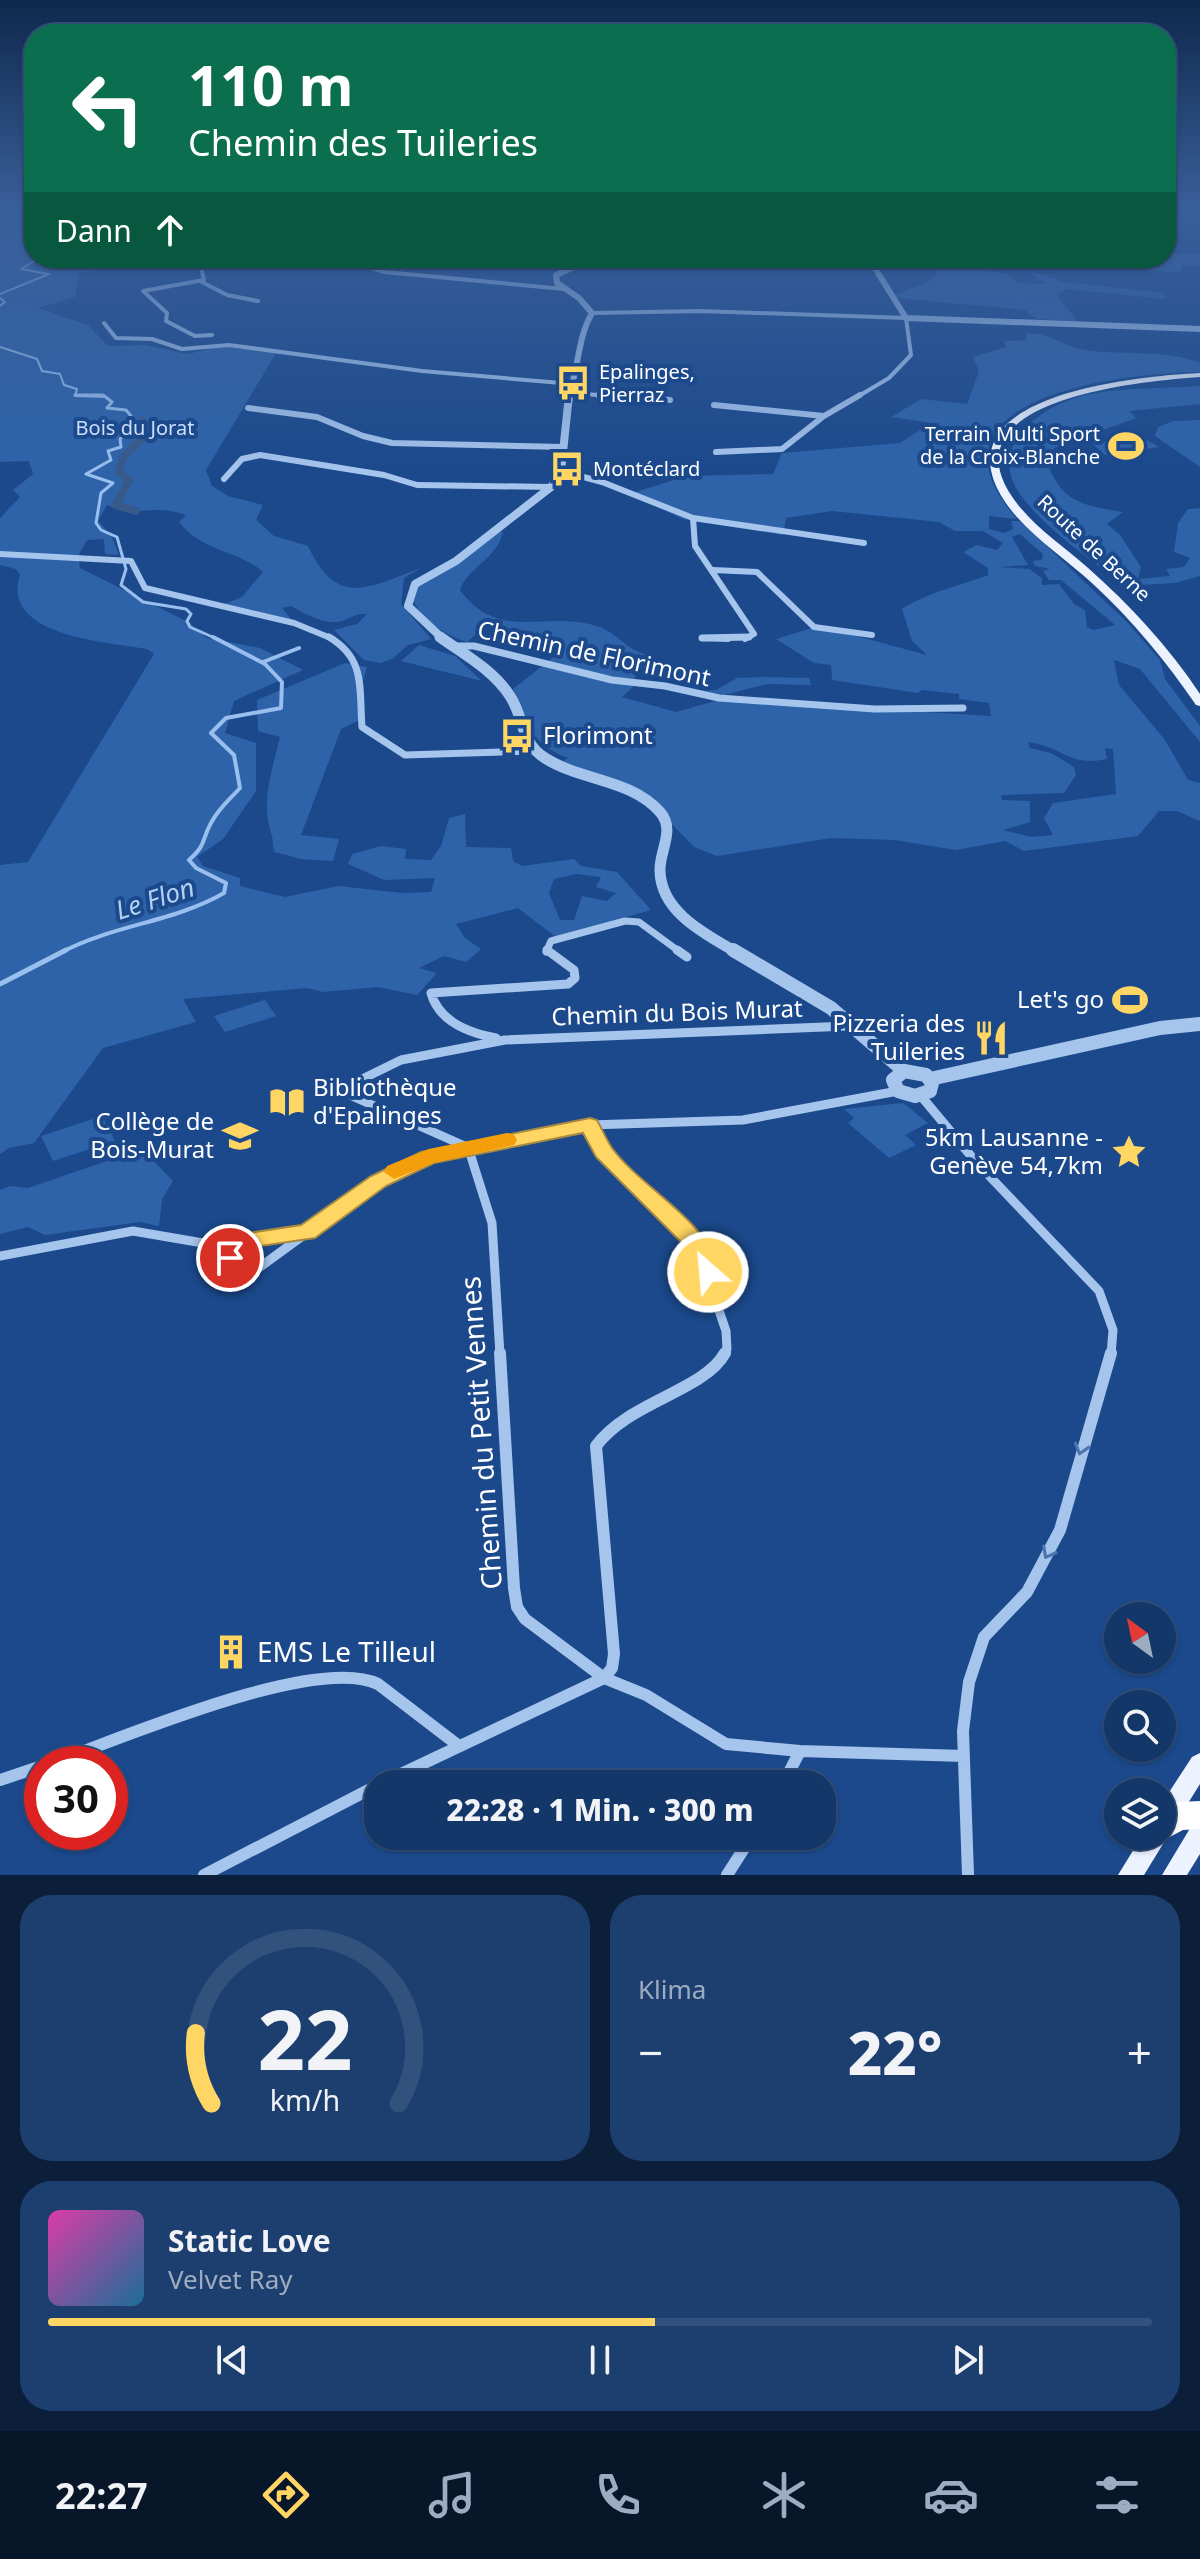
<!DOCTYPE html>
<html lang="de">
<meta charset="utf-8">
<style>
:root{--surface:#143769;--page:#1d3f6f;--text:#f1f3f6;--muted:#9dacc0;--line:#33517d;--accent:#ffd563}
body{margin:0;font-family:"Noto Sans",sans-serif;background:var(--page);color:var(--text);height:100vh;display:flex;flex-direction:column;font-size:30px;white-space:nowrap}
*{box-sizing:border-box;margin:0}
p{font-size:26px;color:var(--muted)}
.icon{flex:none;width:44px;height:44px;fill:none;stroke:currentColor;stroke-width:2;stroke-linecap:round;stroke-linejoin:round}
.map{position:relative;height:1875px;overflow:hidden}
.drawer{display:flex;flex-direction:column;gap:20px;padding:20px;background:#0b1e3a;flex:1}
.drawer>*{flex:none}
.hud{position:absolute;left:24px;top:24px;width:1152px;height:244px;border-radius:32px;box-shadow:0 2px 6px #0004,0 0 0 2px var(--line);background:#0b6e4f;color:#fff;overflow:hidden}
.needle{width:52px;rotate:327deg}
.fabs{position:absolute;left:1104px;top:1602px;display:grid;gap:16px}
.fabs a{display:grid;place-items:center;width:72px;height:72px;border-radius:50%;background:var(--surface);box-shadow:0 2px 6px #0004,0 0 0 2px var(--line);font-size:40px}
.speed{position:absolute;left:24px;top:1746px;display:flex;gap:16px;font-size:40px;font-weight:700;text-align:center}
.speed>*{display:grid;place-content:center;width:104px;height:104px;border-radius:50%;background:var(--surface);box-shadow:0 2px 6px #0004,0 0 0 2px var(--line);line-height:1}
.speed .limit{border:12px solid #d22;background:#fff;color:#111}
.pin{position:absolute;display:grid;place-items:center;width:68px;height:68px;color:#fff;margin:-34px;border:4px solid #fff;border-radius:50%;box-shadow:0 2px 8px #0007}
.me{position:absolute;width:88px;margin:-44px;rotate:333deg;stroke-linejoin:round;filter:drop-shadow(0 0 6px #0008)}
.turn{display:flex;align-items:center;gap:28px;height:168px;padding:0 32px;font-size:36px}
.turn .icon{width:104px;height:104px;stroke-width:2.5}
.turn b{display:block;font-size:56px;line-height:68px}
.then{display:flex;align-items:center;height:76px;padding:0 32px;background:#0003;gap:16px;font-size:30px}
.big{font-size:60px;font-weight:800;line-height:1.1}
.drawer .card{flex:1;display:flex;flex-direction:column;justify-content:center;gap:12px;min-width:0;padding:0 28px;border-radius:32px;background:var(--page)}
.drawer .dial{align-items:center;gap:0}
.dial svg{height:208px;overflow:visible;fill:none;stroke:var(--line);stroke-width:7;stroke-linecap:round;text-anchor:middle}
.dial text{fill:var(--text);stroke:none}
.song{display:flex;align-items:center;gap:24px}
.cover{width:96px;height:96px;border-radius:12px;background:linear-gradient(135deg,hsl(320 70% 55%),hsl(200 70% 35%))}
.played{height:8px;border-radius:4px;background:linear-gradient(90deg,var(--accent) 55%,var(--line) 55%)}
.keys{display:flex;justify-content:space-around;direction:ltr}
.heat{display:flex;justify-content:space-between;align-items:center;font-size:44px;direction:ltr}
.drawer .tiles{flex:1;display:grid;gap:20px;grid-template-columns:1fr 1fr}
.card:last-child{grid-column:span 2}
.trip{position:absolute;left:364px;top:1770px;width:472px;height:80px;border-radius:32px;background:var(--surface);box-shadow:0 2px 6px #0004,0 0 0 2px var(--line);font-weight:800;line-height:80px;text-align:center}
.menu{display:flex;height:128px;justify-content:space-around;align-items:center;background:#08162a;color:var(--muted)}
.menu .icon{width:56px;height:56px}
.menu .current{color:var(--accent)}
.menu b{font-size:36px;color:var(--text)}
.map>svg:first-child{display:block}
.green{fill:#2e63aa;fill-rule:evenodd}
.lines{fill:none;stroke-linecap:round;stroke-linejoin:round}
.stream-far3{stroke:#99bfef;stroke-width:2}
.stream-far2{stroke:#99bfef;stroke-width:3}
.stream-far1{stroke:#99bfef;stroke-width:4}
.stream{stroke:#99bfef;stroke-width:5}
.canal{stroke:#385a8b;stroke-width:8}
.minor-far4{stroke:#a6c5ed;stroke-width:4}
.minor-far3{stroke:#a6c5ed;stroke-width:6}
.minor-far2{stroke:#a6c5ed;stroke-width:7}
.minor-far1{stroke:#a6c5ed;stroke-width:9}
.minor{stroke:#a6c5ed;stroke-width:12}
.tertiary-far3{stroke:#a6c5ed;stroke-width:6}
.tertiary-far2{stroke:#a6c5ed;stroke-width:8}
.tertiary-far1{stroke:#a6c5ed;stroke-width:11}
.tertiary{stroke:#a6c5ed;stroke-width:14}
.primary{fill:#ecf3ff;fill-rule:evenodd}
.motorway{fill:#fff;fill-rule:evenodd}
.oneway{stroke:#4c74ae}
.route{fill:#ffd563;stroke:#a68a40;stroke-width:2}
.slow{fill:#f59e0b}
.labels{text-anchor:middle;stroke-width:8;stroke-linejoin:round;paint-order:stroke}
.far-poi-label{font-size:20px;fill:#fff;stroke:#1b498c;text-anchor:start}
.far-park-label{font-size:20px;fill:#ccdffa;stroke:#1b498c}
.far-street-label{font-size:20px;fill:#fff;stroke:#1b498c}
.street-label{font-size:24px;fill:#fff;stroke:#1b498c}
.poi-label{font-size:24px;fill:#fff;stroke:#1b498c;text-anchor:end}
.water-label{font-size:26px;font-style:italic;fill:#b2cff4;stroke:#1b498c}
.near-street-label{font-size:28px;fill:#fff;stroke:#1b498c}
.near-poi-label{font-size:28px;fill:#fff;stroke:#1b498c;text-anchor:start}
</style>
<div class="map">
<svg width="1200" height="1875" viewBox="0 0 1200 1875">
<rect width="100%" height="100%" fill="#1b498c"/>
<path class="green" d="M0,208H34V258H171L169,263L80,273L75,297L38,308L88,325L108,346L145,345L188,354L221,346L276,353L206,470L212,486L228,496L263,505L256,520L274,536L308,546C337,609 369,587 421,568L404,578L401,604L431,639L408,645L392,659L380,663L364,660L334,630L357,624L367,614C356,613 352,618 342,621C327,626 304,614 291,606L282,608L291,619L225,604L242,597L263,572C236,549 202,552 179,522L186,515C154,503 139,518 107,505L98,521L111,535L119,555L105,554L104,539L87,540L78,556L80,568L188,622L207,638L260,648L303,670L234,701L225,733L256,743V791L223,839L197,857L203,866L240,878V886L285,897L338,886L403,893L431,892L435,878L384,880L348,864L352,854L381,846L406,849L405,859L431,860L441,846L449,818L465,814L466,847L511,848L513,861L522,866L574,859L581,866L617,872L651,910L581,930L561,941L518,908L456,924L465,938L481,949L466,962L444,956L419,968L437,973L417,995L378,987L323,992L307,988L183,999L196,1022L103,1048L34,1143L9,1148L0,1154V865L28,862L154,654L147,649C110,642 0,637 20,575L16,569L0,565V518L20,497L13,490L33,474L29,461L0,462ZM576,874L601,877L596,887L616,893L607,901L582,896L574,920H560L549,893L554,879Z
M1200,253V265H1182L1180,273L1020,262L1044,258H1166V254Z
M930,261L1006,273L1018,283L1046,284L1026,270L1064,282L1165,293V299L1067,289L1057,295L1077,321L1036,319L1025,310L896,298L895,295L930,281L936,273Z
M1026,333C1051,333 1062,346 1086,350C1124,356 1165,349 1200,363V372C1121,373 910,397 1017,519L989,516V529L1004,533L1013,529L1011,521H1020L1126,621L1160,660L1165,679L1200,726V742L1140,669L1114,660L1119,685L1165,740L1188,780L1200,783V821L1177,811H1159L1138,836L1024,851L1005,841L956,850L895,840L831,838L717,856L694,847L655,807L562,762L568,758C528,743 530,723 513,689L565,648L487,625L467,642C444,634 426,624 414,602L418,586L497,532H503C498,558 466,569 460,590C499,643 544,610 596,626C612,630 619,641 633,649C643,655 656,658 667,662L665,676L636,673L633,687L622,697L676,712L719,700L991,716L989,703L959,699V694L922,690L918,693L832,680L831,665L814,663L776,639L812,628L834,630L927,655L912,641L902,609C931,591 957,587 988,575V568L963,552L977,545L997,550L1003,543L983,531H955L939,522L832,511L786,518L783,535L683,519L630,494L686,476L773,474L782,453L900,443L931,423L891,417L921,399L967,404L979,371L973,357L1006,347L1004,341L1027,340ZM1020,534L1043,554L1042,560L1033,561L1035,566L1050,569L1043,571L1049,580H1061L1115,625L1093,630L1087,627L1085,610L1074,604L1059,584L1042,585V578L1029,569L998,567L1028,565L1012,537ZM1028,742C1064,747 1068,767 1107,759L1105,748L1113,749L1116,794L1053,803L1044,818L1053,835L1031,837L1003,830L1030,822V801L1002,800L1001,795L1064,793L1076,775L1074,767L1051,753L1030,748Z
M1200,386V404L1129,411L1136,418L1054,448L1047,462C1062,503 1082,505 1123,512L1107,524L1120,535L1141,567L1138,579L1170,576L1166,569L1184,567L1190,558L1174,552L1178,523L1188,509L1200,508V576L1175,583L1123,586C1092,560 1046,529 1022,497C983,446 1042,404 1090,394C1126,387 1164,389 1200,386Z
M1200,420V467L1155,436L1158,427L1173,421Z
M1142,437L1159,447L1105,455L1093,444Z
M419,645L455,656L482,681L401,661Z
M345,663L367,667L358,699L360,720L341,729L301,835L339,839L333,861L301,859L275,852C271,844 274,840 271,833C261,802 272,770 280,737L258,731L257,700Z
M764,677L809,678L811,685L767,684L716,697L690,691L716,690L737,678Z
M265,1000L276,1016L225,1032L214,1016Z
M903,1103L928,1123L905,1135L916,1145L889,1158L848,1123L854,1118L844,1109Z
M102,1116L115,1141L53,1161L41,1136Z
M142,1149L173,1181L162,1199L159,1226L140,1222L45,1235L28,1227L0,1234V1190L10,1186L28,1188Z"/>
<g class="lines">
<path class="stream-far3" d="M34,217L31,220L34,221
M0,294L49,274L21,269L39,258
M0,298L5,302L0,306
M0,347L37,359L42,371L60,374L64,385L77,389L75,396L105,397"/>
<path class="stream-far2" d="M75,395H103L112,402L107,408L126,410L131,416L130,429L120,439L121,447L108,451L111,460L86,474L113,483L101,493L96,523L101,530L117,537L126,569L121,585L143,602L186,609L191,614L187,621L190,627L217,639"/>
<path class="stream-far1" d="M263,662L299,648
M62,952C113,925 174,922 224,893L226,883L196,868L189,860C207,844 201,841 211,823C218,809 230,799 240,788L234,755L211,733L226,718L281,708L282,682L265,664L213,637"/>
<path class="stream" d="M0,984L66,950"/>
<path class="canal" d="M136,511L116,505L129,480L119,472L123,457L142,439L149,427L142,421"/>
<path class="minor-far4" d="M1166,209L1178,208
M207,258L200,263L204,280L143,291L167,313L166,321L195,336L212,335
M335,258L385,272L564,289
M573,258L583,263
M701,258H752
M200,281L227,295L258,301
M592,313L700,311L906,318L911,355L889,378L857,397
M104,323L116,338L152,339L182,349L229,345L422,371L573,384
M570,393L626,397"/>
<path class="minor-far3" d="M598,395L670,400
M714,405L824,416
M248,408L317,417L363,436L392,443L563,447
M716,452L782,449L824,416L860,395
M561,471L602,482L693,518L864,543
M224,479L242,459L260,455L384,475L417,485L551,487
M693,518L695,546L754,634L745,639
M0,554L131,561L145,588L294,623L333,639
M713,570L757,572L814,627L872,635
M702,638L728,639"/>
<path class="minor-far2" d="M329,637C366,659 359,688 362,727L405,755L535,751
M702,638L749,637
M457,646H474L612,680L665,686L719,698L875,709L963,708
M546,952L551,941L625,921L639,922L680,952"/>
<path class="minor-far1" d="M677,950L687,957
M496,1038C469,1033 439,1022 431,993L568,984L575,978L574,970L547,950
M921,1096L976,1162L1099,1291L1113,1330L1111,1355
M590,1125L603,1152L696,1243L726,1331L727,1349L724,1355
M467,1147L352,1096L348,1086L401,1060L505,1040L849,1026
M468,1147L492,1223L500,1355
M307,1232C281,1234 243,1230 230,1258L243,1267H260L378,1181L429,1157L590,1125L743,1120L898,1091
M0,1256L133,1231L232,1248"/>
<path class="minor" d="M500,1353L514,1588L517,1607L525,1619L604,1678L646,1695L726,1744L800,1751L964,1756
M49,1764C118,1740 315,1654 378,1684L459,1746
M0,1780L42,1766
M380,1784L604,1678L612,1668L614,1654L596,1446C628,1402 704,1391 725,1353
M783,1784L800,1751
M204,1875L378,1785
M727,1875L752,1836
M968,1875L963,1731L969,1682L984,1637L1027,1592L1060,1530L1111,1353"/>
<path class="tertiary-far3" d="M861,258L873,265L906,318L1200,329
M568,397C579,369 577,339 592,313L579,298L557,283L556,275L583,263L631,258"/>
<path class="tertiary-far2" d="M443,639L408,606L415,584L456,561L551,487L561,471L569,395"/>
<path class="tertiary-far1" d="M440,637C465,655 493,670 510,696C525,719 520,742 545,758C581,781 631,779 660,812C676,830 659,851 660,871C661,912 705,934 736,952"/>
<path class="tertiary" d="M733,950L831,1008L904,1071
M904,1071L926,1075L932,1083L930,1091L915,1096L898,1091L893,1080Z
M930,1079L1160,1028L1200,1024"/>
<path class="primary" d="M1200,373V377C1146,381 952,397 1009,492C1028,523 1061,544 1087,567C1130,605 1169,647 1200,694V706L1196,705C1166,661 1133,621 1093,584C1062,555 1018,529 998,490C949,392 1143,376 1200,373Z
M1200,1753V1784L1170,1832L1166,1834L1163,1844L1144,1875H1118L1142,1836H1162V1803L1192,1757Z
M1200,1822V1854L1187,1875H1162L1192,1825Z"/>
<path class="motorway" d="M1200,1801V1829L1183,1830L1162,1841L1152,1837L1162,1836V1810L1179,1802Z"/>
</g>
<defs><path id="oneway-chevron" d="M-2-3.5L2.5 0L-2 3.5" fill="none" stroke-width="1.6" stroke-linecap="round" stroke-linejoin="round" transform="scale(2)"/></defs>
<g class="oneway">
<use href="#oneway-chevron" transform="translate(1081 1449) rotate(107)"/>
<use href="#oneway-chevron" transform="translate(1048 1553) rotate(118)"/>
</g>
<linearGradient id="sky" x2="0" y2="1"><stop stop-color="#0f284d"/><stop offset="0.44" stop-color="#395f99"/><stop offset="1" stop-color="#395f99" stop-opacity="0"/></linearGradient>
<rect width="1200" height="471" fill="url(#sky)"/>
<path class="route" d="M590,1118L597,1120C602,1129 606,1139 612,1148C643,1190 707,1218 719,1272L716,1278H700L688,1249L596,1157L583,1133L434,1163L386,1186L315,1238L248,1248L238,1264L230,1266L219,1258L224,1243L235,1235L301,1225L371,1176L421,1152Z"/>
<path class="slow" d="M507,1133L514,1135L517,1140L514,1145L434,1163L394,1179L384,1172L387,1166L429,1149Z"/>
<defs>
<g id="bus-bare" transform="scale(2.76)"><path d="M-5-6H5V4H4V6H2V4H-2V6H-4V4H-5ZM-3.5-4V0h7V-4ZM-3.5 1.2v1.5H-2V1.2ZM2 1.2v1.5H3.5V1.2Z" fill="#ffd563" stroke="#1b498c" stroke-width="2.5" paint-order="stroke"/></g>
<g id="stadium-bare" transform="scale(2.76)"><path d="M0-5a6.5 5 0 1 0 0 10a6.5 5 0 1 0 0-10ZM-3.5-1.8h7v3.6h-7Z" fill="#ffd563" stroke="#1b498c" stroke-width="2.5" paint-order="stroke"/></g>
<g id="restaurant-bare" transform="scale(2.76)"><path d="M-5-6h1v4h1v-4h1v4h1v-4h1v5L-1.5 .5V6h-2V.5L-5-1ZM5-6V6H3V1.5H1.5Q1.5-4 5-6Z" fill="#ffd563" stroke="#1b498c" stroke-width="2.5" paint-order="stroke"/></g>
<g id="library-bare" transform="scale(2.76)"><path d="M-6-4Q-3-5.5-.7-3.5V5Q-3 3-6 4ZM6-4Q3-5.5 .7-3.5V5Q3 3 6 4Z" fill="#ffd563" stroke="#1b498c" stroke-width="2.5" paint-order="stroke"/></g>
<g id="school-bare" transform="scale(2.76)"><path d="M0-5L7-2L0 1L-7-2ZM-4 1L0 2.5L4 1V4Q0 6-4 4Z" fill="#ffd563" stroke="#1b498c" stroke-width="2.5" paint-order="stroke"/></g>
<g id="sight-bare" transform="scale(2.76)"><path d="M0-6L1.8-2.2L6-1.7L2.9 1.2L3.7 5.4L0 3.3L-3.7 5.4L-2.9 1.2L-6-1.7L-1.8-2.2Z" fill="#ffd563" stroke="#1b498c" stroke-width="2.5" paint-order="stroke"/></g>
<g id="building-bare" transform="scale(2.76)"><path d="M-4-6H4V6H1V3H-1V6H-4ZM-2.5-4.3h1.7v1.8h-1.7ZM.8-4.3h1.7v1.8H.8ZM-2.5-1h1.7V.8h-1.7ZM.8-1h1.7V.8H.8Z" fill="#ffd563" stroke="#1b498c" stroke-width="2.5" paint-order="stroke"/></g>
</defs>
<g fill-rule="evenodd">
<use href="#bus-bare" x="573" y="383"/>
<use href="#stadium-bare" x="1126" y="446"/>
<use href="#bus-bare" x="567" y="469"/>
<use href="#bus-bare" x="517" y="736"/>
<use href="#stadium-bare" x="1130" y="1000"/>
<use href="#restaurant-bare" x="991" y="1038"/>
<use href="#library-bare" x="287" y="1102"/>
<use href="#school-bare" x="240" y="1136"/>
<use href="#sight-bare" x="1129" y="1152"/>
<use href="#building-bare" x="231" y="1652"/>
</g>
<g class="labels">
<g class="far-poi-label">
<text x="599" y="379">Epalinges,<tspan x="599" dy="23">Pierraz</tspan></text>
<text x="1100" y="441" text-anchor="end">Terrain Multi Sport<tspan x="1100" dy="23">de la Croix-Blanche</tspan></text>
<text x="593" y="476">Montéclard</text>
</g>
<g class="far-park-label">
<text x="135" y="435">Bois du Jorat</text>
</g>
<g class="far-street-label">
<text transform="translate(1094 548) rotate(43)" y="7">Route de Berne</text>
</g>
<g class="street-label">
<text transform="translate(594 654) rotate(12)" y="8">Chemin de Florimont</text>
<text transform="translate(677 1013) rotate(-2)" y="8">Chemin du Bois Murat</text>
</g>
<g class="poi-label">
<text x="543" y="744" text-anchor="start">Florimont</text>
<text x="1104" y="1008">Let's go</text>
<text x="965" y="1032">Pizzeria des<tspan x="965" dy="28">Tuileries</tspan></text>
<text x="313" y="1096" text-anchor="start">Bibliothèque<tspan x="313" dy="28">d'Epalinges</tspan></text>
<text x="214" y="1130">Collège de<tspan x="214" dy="28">Bois-Murat</tspan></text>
<text x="1103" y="1146">5km Lausanne -<tspan x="1103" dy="28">Genève 54,7km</tspan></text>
</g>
<g class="water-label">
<text transform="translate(155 899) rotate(-18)" y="9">Le Flon</text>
</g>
<g class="near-street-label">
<text transform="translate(481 1433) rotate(-94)" y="10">Chemin du Petit Vennes</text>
</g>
<g class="near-poi-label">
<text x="257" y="1662">EMS Le Tilleul</text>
</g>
</g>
</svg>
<div class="fabs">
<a><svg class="needle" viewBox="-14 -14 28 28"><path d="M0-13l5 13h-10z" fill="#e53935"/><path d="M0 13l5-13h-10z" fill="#9dacc0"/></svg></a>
<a><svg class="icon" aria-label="search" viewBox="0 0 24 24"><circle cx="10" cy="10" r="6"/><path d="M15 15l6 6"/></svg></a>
<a><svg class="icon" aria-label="layers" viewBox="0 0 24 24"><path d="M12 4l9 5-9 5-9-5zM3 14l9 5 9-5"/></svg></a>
</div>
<div class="speed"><div class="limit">30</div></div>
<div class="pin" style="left:230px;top:1258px;background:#d93025"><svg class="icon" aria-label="arrive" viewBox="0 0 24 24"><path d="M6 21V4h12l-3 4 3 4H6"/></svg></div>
<svg class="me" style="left:708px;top:1272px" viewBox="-20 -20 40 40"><circle r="17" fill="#ffd563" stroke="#fff" stroke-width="3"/><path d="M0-11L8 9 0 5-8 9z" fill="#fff"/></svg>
<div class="trip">22:28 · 1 Min. · 300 m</div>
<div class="hud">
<div class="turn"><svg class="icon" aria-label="left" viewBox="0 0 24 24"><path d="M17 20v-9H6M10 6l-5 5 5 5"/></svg><div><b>110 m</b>Chemin des Tuileries</div></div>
<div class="then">Dann<svg class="icon" aria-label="ahead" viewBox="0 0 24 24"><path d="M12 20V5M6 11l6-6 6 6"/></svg></div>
</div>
</div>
<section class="drawer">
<div class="tiles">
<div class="card dial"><svg viewBox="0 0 100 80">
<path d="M14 69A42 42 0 1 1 86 69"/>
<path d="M14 69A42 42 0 0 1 8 42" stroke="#ffd563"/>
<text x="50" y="56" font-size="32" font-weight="700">22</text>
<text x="50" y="72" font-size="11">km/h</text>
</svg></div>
<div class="card"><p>Klima</p>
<div class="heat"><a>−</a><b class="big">22°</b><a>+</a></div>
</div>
<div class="card">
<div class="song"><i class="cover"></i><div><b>Static Love</b><p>Velvet Ray</p></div></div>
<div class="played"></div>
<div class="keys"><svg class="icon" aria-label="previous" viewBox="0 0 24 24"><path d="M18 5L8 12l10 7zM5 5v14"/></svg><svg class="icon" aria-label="pause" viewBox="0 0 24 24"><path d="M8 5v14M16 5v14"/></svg><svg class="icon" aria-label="next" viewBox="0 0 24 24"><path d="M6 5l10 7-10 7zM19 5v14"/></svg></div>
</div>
</div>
</section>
<nav class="menu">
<b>22:27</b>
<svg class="icon current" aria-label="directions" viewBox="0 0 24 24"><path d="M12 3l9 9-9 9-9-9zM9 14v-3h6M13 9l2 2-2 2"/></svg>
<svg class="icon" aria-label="music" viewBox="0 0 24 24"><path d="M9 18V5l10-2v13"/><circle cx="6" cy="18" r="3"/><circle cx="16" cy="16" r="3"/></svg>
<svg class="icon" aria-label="phone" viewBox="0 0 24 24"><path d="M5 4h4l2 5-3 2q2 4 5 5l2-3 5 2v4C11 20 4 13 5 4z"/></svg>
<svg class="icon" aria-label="climate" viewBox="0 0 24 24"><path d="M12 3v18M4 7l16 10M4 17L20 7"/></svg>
<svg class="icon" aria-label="car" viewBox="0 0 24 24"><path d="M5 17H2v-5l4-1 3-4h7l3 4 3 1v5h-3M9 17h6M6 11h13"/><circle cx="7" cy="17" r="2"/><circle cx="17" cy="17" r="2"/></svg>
<svg class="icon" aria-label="filters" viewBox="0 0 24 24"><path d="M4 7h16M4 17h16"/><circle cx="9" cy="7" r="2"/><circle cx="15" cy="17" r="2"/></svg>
</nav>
